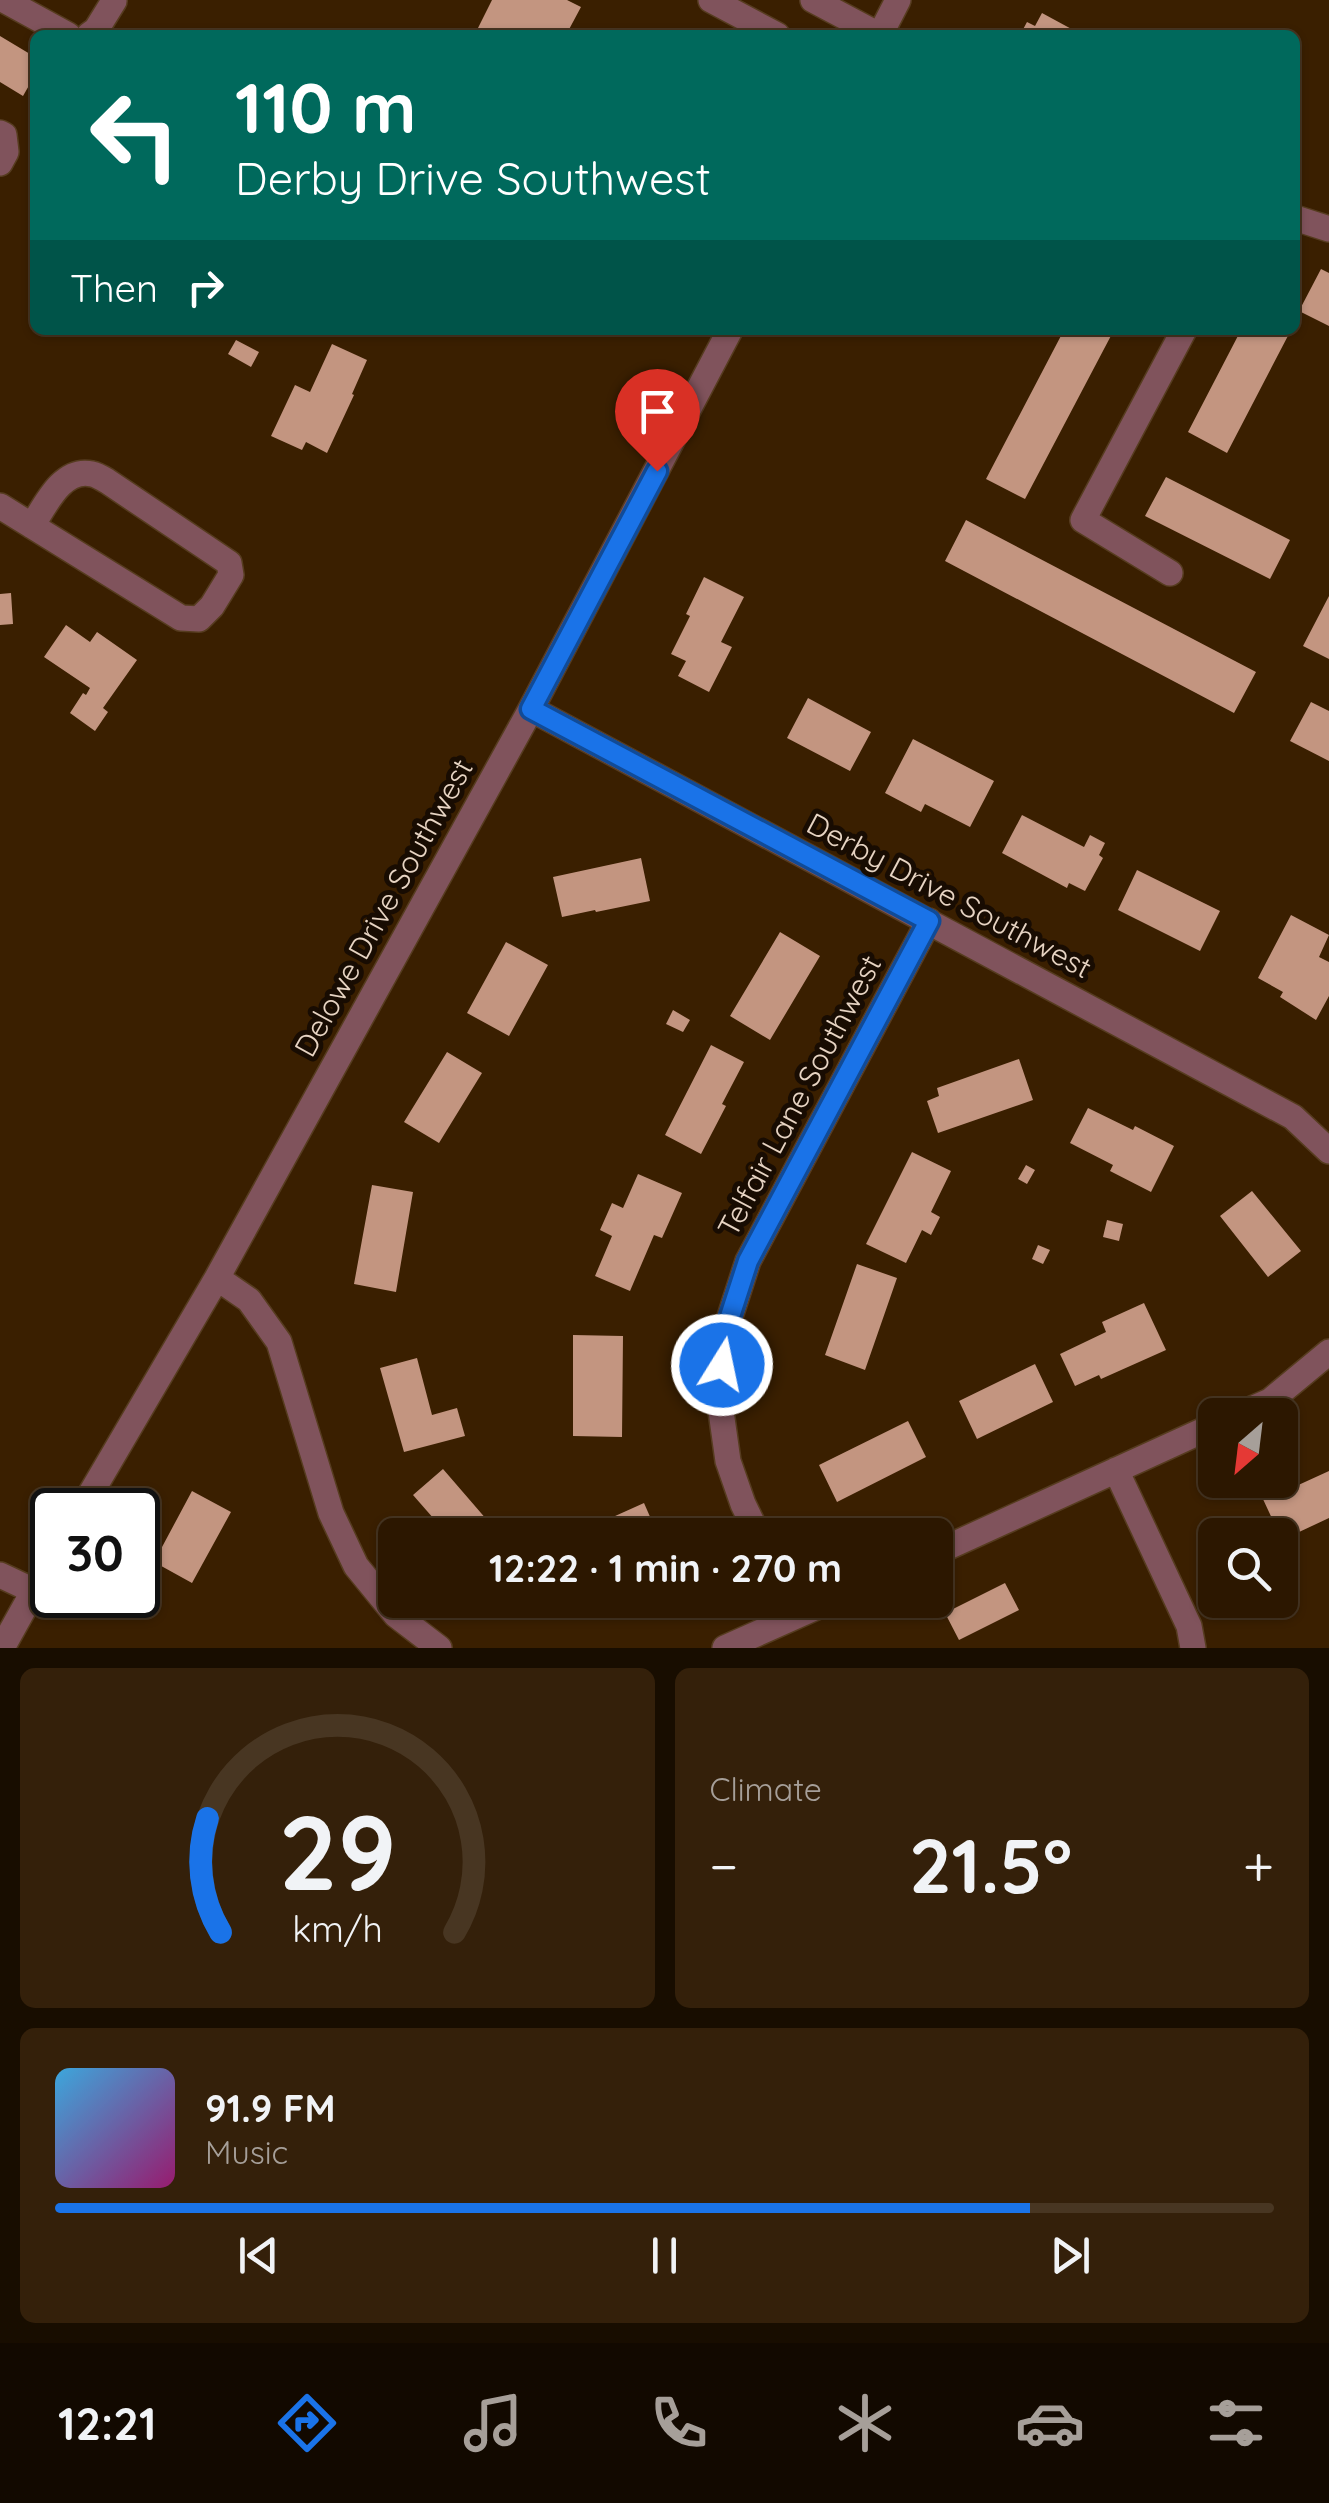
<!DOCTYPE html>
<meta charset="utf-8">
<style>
:root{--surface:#2c1700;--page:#34200a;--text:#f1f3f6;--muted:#a69f99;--line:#483622;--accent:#1a73e8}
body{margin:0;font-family:Quicksand,sans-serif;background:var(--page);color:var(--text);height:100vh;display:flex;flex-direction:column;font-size:38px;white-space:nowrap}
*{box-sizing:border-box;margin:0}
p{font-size:32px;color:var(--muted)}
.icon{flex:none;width:55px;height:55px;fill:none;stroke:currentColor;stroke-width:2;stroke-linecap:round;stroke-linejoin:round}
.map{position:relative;height:1648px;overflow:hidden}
.details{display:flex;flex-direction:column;gap:20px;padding:20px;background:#180d00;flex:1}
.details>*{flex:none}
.banner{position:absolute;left:30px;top:30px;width:1270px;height:305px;border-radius:15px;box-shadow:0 2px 8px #0004,0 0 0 2px var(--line);background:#00695c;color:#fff;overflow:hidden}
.needle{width:65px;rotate:208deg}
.fabs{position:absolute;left:1198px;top:1398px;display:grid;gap:20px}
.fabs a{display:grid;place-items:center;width:100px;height:100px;border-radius:15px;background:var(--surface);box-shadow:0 2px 8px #0004,0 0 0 2px var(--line);font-size:50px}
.speed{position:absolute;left:30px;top:1488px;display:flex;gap:20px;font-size:50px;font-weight:700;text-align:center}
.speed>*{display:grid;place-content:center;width:130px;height:130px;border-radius:50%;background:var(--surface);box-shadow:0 2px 8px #0004,0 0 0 2px var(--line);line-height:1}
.speed .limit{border:5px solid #111;border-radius:15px;background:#fff;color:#111}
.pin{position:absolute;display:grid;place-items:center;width:85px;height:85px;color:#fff;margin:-102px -42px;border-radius:50% 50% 50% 0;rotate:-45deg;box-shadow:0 0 10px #0007}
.pin .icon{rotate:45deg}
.me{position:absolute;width:110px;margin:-55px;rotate:10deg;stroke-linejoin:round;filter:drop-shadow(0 0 8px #0008)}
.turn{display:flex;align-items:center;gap:35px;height:210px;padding:0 40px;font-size:45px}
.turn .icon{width:130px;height:130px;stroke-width:2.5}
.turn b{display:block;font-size:70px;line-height:85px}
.then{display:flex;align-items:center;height:95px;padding:0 40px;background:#0003;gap:20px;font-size:38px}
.big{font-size:75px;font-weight:800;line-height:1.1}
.details .widget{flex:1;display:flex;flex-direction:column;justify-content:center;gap:15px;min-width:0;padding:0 35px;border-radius:15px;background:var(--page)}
.details .dial{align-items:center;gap:0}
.dial svg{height:260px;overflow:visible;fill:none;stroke:var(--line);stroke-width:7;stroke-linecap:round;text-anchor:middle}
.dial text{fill:var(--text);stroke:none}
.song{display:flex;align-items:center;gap:30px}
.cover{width:120px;height:120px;border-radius:15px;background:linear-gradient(135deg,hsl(200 70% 55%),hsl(320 70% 35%))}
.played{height:10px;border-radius:5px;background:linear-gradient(90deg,var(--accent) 80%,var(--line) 80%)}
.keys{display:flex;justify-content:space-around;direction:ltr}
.heat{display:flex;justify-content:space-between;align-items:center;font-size:55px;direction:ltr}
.details .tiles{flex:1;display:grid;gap:20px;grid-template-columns:1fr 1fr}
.widget:last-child{grid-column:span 2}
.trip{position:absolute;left:378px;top:1518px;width:575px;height:100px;border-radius:15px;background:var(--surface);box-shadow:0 2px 8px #0004,0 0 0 2px var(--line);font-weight:800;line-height:100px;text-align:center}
.dock{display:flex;height:160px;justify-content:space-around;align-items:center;background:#120900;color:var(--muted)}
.dock .icon{width:70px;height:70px}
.dock .current{color:var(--accent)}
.dock b{font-size:45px;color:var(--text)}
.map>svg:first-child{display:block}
.building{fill:#c39580}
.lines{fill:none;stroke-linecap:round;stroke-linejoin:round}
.minor-casing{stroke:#563c1f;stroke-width:28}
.minor{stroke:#80535c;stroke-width:25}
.route-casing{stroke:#114b97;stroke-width:25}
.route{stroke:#1a73e8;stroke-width:18}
.labels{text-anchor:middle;stroke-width:10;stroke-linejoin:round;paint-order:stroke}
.street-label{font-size:30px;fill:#e7d4c3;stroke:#180c02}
</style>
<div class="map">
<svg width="1329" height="1648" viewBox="0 0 1329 1648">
<rect width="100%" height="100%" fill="#3a1f00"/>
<path class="building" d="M492,0H567L581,7L566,35H483L476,32Z
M1042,13L1077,32L1075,35H1020L1027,22L1035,26Z
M0,36L35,57V75L23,96L0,82Z
M1321,269L1329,273V326L1299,311Z
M1064,330H1114L1025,499L986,479Z
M1241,330H1291L1227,453L1188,432Z
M236,340L259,352L251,367L228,354Z
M332,344L367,360L352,394L354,395L327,453L306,442L302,450L271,436L295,385L310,392Z
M1166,477L1290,540L1270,579L1145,516Z
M966,520L1256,672L1234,713L945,561Z
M704,577L744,597L721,642L732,647L709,692L678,676L686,661L671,654L690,616L686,614Z
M11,593L13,624L0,625V594Z
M1329,596V659L1303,646Z
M66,625L90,642L97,632L137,660L103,708L108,712L95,731L70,713L83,693L86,695L90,688L44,657Z
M808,698L871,732L850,771L787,738Z
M1311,702L1329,711V761L1290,741Z
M913,739L994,781L970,827L925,804L921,812L885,793Z
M1022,815L1084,847L1090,835L1105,843L1099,855L1103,858L1085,891L1069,883L1067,888L1002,853Z
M641,858L650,901L596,912L595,910L562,917L553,877Z
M1137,870L1220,911L1200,951L1118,910Z
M1291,915L1329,935L1319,957L1329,962V996L1316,1020L1280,997L1283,992L1258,978Z
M780,932L820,956L770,1040L730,1016Z
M506,942L548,965L509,1036L467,1013Z
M673,1010L690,1020L683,1032L666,1024Z
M711,1045L744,1062L722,1104L726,1106L701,1154L665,1135Z
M447,1052L482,1073L439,1143L404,1122Z
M1019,1059L1033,1100L938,1133L927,1101L939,1096L937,1088Z
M1088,1108L1133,1130L1135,1126L1174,1146L1151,1192L1110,1171L1113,1165L1070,1143Z
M912,1152L951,1171L931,1212L940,1217L931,1235L922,1230L906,1263L866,1244Z
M1026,1165L1035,1170L1027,1184L1018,1179Z
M638,1174L682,1193L662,1238L654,1235L630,1291L595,1276L612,1236L600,1230L612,1203L623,1208Z
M372,1185L413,1192L396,1292L354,1284Z
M1252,1191L1301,1251L1268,1277L1220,1216Z
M1107,1220L1123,1224L1119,1241L1103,1237Z
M1038,1245L1050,1250L1043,1264L1032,1259Z
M857,1264L897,1278L865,1370L825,1355Z
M1144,1303L1166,1350L1101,1379L1099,1375L1075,1386L1060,1354L1106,1332L1102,1322Z
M573,1335L623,1336L622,1437L573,1436Z
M417,1358L432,1415L457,1408L465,1436L404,1452L380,1368Z
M1035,1364L1053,1402L977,1439L959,1401Z
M908,1421L926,1457L837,1502L819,1465Z
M443,1469L500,1535H448L413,1495Z
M1329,1471V1518L1282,1540L1262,1497L1292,1483L1294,1487Z
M192,1491L231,1512L192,1583L154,1562Z
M644,1503L658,1535H611L604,1521Z
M1005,1583L1019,1610L959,1640L945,1613Z"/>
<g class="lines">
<g class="minor-casing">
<path id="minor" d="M4,0L68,35
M711,0L777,35
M813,0L879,35
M89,35L96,30L114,1
M880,35L898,0
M0,133L4,135L6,152L0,163
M1295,218L1329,229
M0,506L181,618L199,619L212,606L231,575L229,563L107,481C102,478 97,475 92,474C62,467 45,506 32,526
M1170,573L1083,520L1184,330
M531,709L1293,1117L1329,1151
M217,1278L249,1300L279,1342L331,1513L356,1566L396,1615L439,1648
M1238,1415L1270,1401L1329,1352
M1116,1470L1189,1626L1193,1648
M81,1510L217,1278L531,709L730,330
M758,1535L743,1504L728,1461L719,1397L725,1332L748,1261L929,921
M935,1553L1215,1425
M0,1575L34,1591
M2,1648L52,1558
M725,1648L832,1600"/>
</g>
<use href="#minor" class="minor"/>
</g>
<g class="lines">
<g class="route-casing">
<path id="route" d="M657,471L531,709L929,921L748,1261L725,1332L722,1365"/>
</g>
<use href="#route" class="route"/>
</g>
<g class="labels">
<g class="street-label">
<text transform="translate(949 896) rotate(28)" y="10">Derby Drive Southwest</text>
<text transform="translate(384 908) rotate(-61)" y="10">Delowe Drive Southwest</text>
<text transform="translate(800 1096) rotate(-62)" y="10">Telfair Lane Southwest</text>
</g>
</g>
</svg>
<div class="fabs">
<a><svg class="needle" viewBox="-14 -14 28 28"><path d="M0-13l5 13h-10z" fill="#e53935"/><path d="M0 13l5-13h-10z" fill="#a69f99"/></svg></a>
<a><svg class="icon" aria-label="search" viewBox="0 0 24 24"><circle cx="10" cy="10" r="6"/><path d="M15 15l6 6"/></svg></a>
</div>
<div class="speed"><div class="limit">30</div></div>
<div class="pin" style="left:657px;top:471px;background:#d93025"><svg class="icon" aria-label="arrive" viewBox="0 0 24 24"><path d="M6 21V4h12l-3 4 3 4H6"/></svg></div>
<svg class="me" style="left:722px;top:1365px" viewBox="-20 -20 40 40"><circle r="17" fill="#1a73e8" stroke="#fff" stroke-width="3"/><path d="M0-11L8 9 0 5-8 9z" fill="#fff"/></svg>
<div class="trip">12:22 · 1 min · 270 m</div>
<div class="banner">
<div class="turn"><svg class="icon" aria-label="left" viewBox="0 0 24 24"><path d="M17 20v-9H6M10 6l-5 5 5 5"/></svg><div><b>110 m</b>Derby Drive Southwest</div></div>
<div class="then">Then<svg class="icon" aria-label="right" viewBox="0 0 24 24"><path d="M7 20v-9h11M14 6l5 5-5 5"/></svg></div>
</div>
</div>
<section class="details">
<div class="tiles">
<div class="widget dial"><svg viewBox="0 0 100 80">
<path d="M14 69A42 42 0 1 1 86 69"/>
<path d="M14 69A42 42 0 0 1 10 34" stroke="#1a73e8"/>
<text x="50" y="56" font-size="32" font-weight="700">29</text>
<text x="50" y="72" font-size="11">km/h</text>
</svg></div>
<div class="widget"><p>Climate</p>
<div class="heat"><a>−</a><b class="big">21.5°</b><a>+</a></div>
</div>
<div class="widget">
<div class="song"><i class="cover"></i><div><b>91.9 FM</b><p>Music</p></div></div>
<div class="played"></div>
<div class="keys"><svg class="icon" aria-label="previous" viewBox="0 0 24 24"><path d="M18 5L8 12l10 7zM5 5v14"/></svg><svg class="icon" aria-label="pause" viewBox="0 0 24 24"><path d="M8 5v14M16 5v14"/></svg><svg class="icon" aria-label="next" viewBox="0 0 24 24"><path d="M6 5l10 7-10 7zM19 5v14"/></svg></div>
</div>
</div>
</section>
<nav class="dock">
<b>12:21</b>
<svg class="icon current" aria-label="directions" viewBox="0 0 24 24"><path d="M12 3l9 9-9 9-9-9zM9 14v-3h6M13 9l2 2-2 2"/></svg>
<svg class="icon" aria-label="music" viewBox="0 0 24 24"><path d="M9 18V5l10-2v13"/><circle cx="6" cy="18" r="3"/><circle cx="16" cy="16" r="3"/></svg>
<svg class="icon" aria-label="phone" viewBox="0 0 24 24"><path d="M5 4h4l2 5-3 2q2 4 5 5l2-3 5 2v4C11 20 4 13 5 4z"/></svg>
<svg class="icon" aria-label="climate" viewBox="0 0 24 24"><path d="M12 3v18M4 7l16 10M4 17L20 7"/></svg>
<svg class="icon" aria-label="car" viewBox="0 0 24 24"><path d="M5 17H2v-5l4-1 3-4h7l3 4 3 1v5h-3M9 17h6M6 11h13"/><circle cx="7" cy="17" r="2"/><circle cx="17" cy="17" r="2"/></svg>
<svg class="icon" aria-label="filters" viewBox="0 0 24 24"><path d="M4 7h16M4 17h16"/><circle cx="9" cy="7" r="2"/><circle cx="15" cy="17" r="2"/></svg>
</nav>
